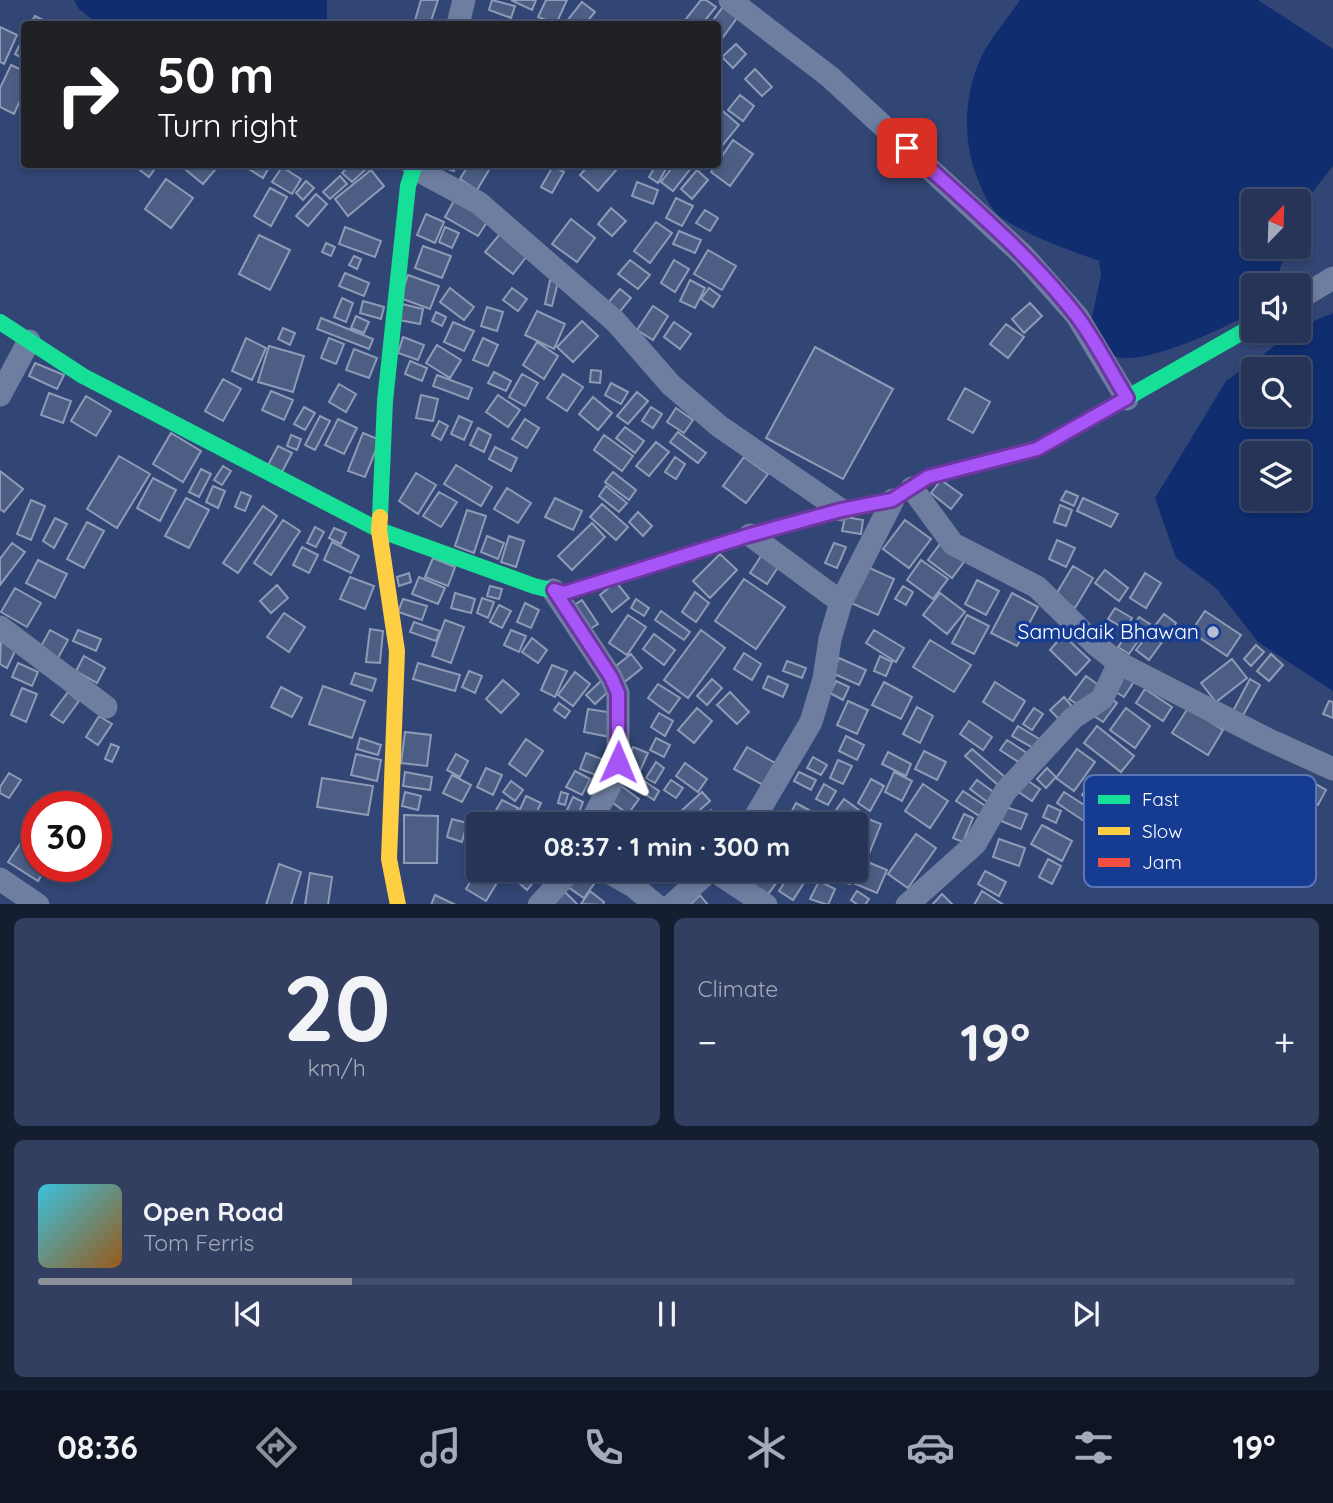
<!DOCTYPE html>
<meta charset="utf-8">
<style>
:root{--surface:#263458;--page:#323f61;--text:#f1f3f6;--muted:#a4aaba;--line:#424f6e;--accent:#8c9099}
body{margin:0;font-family:Quicksand,sans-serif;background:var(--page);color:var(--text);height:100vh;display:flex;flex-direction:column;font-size:26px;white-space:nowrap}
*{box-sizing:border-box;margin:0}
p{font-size:23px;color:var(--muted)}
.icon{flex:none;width:38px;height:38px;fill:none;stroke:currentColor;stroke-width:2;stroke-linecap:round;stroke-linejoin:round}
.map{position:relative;height:904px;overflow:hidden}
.panel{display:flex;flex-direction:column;gap:14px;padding:14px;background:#151d30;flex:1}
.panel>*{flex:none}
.hud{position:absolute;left:21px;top:21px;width:700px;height:147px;border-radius:7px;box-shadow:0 4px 10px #0003,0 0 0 2px var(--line);background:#202124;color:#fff;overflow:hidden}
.needle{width:46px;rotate:23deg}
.controls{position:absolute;left:1241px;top:189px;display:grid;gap:14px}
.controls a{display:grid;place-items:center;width:70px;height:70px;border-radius:7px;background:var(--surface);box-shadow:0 4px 10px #0003,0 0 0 2px var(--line);font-size:35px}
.speed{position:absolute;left:21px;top:791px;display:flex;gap:14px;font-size:35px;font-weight:700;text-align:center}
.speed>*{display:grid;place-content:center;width:91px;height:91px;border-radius:50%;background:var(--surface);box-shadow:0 4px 10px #0003,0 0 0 2px var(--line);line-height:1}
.speed .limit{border:10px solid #d22;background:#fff;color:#111}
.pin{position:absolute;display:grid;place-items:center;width:60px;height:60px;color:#fff;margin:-30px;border-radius:14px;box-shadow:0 4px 10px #0006}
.me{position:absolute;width:77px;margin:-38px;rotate:1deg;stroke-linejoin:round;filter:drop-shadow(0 0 5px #0008)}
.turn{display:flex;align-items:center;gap:24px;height:147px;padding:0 21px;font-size:32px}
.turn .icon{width:91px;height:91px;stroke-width:2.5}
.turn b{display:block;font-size:49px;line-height:60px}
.big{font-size:52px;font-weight:700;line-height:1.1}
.panel .tile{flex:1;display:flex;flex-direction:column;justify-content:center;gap:10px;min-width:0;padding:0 24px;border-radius:10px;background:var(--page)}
.panel .dial{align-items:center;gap:0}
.dial b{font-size:91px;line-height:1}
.song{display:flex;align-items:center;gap:21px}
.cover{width:84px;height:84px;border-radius:10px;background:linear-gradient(135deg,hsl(190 70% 55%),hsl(30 70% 35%))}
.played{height:7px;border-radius:4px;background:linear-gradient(90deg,var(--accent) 25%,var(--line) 25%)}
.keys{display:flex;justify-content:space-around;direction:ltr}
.heat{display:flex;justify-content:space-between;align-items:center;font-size:38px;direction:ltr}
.panel .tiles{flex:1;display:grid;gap:14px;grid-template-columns:1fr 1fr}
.tile:last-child{grid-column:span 2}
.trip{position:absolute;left:466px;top:812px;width:402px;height:70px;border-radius:7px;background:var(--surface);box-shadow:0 4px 10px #0003,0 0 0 2px var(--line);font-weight:700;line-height:70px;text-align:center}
.tab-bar{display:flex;height:112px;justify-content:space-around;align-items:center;background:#0f1523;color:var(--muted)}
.tab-bar .icon{width:49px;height:49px}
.tab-bar .selected{color:var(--accent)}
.tab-bar b{font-size:32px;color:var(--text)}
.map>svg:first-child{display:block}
.water{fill:#102d70;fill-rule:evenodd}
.building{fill:#4c5e84;stroke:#8e9bb6;stroke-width:2}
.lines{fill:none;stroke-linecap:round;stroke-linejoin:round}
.street{stroke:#6e7ea0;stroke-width:23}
.fast{stroke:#16e098;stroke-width:16}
.slow{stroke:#ffcf43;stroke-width:16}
.jam{stroke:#f24e42;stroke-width:16}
.route-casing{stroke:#6d37a1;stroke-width:18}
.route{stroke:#a855f7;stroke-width:12}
.poi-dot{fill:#b7becf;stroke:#153c92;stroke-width:2.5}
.labels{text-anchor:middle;stroke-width:7;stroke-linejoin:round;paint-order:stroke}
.poi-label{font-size:21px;fill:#fff;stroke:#153c92;text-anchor:end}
.key{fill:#153c92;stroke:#5b76b3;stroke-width:2}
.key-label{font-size:19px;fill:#fff}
</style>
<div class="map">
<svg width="1333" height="905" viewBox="0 0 1333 905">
<rect width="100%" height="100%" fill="#324675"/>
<path class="water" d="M74,0H327V24H98L79,9Z
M1020,0H1258L1333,49V166L1314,190L1299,219L1298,201H1253V247H1287L1275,285H1253V313C1224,327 1140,370 1111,355C1103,351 1095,338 1089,331L1101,275L1099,261C1067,249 1031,237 1002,218C990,210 982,190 977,177C961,138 964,86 986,48C996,32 1009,16 1020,0Z
M1333,313V691L1258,642L1216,588L1176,558L1155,498L1226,381L1276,345L1314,321ZM1253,369H1298V415H1253ZM1253,453H1298V499H1253Z"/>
<path class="building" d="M421,0H438L430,24L415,20Z
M492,0L515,6L511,18L489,10Z
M511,0H536L532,10Z
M546,0H567L556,24L538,17Z
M701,0H706L716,7L702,24H682Z
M582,2L595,12L585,24H572L567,21Z
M723,7L737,18L718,44V24H710Z
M35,16L51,24H30Z
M0,27L17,35L4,64L0,62Z
M24,36V59L15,54Z
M736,44L746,54L733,68L722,57Z
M11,65L24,71V92L14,114L0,107V88Z
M755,69L772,87L762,96L745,79Z
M740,95L754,106L743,121L728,110Z
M718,107L739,125L718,151Z
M733,140L753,154L730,186L711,172Z
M132,164H158L149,177Z
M191,164H220L203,184L186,170Z
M241,164H271L263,178Z
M351,164H360L365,170L352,182L342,173Z
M431,164H455L454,171Z
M469,164H480L489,170L477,190L460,179Z
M590,164H613L618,168L598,191L580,175Z
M657,164H669L658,183L649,177Z
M675,164H687L691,168L673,191L661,182Z
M553,166L564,172L552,193L541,187Z
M282,167L301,179L292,194L272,182Z
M371,170L384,186L348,216L335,199Z
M697,170L708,180L692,199L681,189Z
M340,176L347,184L330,199L323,192Z
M166,179L193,198L171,228L145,209Z
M306,181L314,188L303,200L296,193Z
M637,182L658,190L653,204L632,196Z
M270,188L287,197L271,226L254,216Z
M316,194L327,204L308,226L296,216Z
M676,198L693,206L682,226L666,218Z
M455,199L489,219L478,236L445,217Z
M611,208L626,221L612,236L598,224Z
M705,210L718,218L710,231L696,223Z
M426,214L444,222L435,243L417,235Z
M571,219L595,238L577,262L552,244Z
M656,222L672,233L650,263L634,251Z
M345,227L381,241L375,257L339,244Z
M445,227L459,233L452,248L439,242Z
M679,231L701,240L695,253L673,244Z
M500,234L527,256L513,274L485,252Z
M259,235L290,250L270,290L239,274Z
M326,243L335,247L331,256L322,252Z
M423,246L451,256L442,278L415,268Z
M708,250L736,266L722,290L694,274Z
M354,256L361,259L357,269L349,265Z
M630,260L650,275L638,289L618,274Z
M674,260L689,269L675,292L661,283Z
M345,273L369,283L364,296L339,286Z
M408,275L439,286L430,309L400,298Z
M550,280L558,282L552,306L545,304Z
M690,280L705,288L695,308L680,301Z
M450,288L474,307L464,320L440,302Z
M512,288L527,299L518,311L503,300Z
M709,288L720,296L713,307L701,299Z
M620,289L631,298L617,315L606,305Z
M342,298L353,303L346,322L334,317Z
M363,301L384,307L381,319L360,313Z
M1030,303L1042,316L1024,333L1012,319Z
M402,304L423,309L420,324L399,320Z
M653,306L668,316L653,340L637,330Z
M487,307L503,312L497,331L481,326Z
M537,311L565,324L554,349L525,335Z
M436,312L446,317L442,326L432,321Z
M356,316L369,322L364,333L351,328Z
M321,318L373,339L369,349L317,329Z
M582,321L598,336L573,362L557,347Z
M453,322L474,331L464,351L444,342Z
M674,322L691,334L680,349L664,337Z
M1006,324L1024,337L1008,358L990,344Z
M283,328L295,333L290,345L278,339Z
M403,337L424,345L418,360L398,353Z
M246,338L266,348L252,380L232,371Z
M329,338L344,344L336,364L321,358Z
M483,338L498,345L488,366L473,360Z
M537,342L558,356L544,379L523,365Z
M437,345L461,360L450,378L426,363Z
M269,346L304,356L293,392L258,382Z
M815,347L893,389L843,479L766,438Z
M354,349L377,358L369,378L346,370Z
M410,361L427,368L422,381L405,374Z
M35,363L64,375L57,389L29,376Z
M591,370L601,371L600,383L590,382Z
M494,372L511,381L506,391L488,383Z
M522,374L538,383L525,406L509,397Z
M563,374L583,387L567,411L547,398Z
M437,375L472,388L468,399L433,386Z
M223,379L241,389L223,421L205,411Z
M611,383L628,392L621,404L605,395Z
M339,384L356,394L346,412L329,402Z
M965,388L990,402L973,433L948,419Z
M271,391L293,400L284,420L262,410Z
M637,392L648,401L628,424L617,416Z
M49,393L71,401L63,423L41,415Z
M421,395L438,399L433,421L416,418Z
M498,395L520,410L508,427L486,412Z
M86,396L111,411L96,436L71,421Z
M593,397L612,413L598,430L579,414Z
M304,407L315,413L305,430L294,424Z
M651,407L662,414L653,428L642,421Z
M676,408L693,420L684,433L667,422Z
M320,416L330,421L315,450L305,445Z
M459,416L472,422L464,440L451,434Z
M338,419L357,428L344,454L325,445Z
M525,419L539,428L527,448L512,439Z
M439,421L448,426L441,440L432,435Z
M625,427L644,441L635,453L616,438Z
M478,428L491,435L484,452L470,445Z
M678,432L706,453L698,463L670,442Z
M171,433L201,451L183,482L153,464Z
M363,433L380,440L365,477L348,471Z
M291,435L301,439L297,450L287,446Z
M604,435L633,456L622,471L594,450Z
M656,442L669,452L649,476L636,466Z
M278,446L292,453L282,472L268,465Z
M495,447L517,458L511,471L489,459Z
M119,456L150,474L117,528L87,509Z
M675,457L685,464L676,479L665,472Z
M744,457L768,474L746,503L723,486Z
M456,465L492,487L481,506L444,484Z
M223,466L231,471L222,485L214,480Z
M201,469L211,474L199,497L189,492Z
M0,471L23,489L4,512L0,509Z
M613,472L636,490L629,500L605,482Z
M416,473L436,485L418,514L399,501Z
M153,478L176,490L160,521L137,508Z
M941,480L962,495L951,509L931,493Z
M213,486L225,491L218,508L206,502Z
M606,486L627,503L619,512L599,496Z
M507,488L531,503L518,523L494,509Z
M1066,491L1078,496L1074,506L1061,500Z
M241,492L251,496L245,511L235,507Z
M439,492L457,502L441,527L423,516Z
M186,498L209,510L189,548L165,536Z
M555,498L582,511L573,530L545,517Z
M1083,498L1118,514L1111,527L1077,511Z
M31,500L45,506L31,540L17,534Z
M602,504L628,527L616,540L590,517Z
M1060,505L1072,510L1066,526L1054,522Z
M263,506L277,516L238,573L223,563Z
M467,510L486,516L474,553L455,546Z
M638,512L652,526L643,536L629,522Z
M845,517L863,520L861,534L842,531Z
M55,518L67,524L54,548L43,541Z
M283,520L300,531L271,575L254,563Z
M905,520L931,539L909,568L883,549Z
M87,522L104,531L84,568L67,559Z
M592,523L605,537L572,570L558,556Z
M315,527L324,532L316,547L307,543Z
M334,528L346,533L341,544L329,538Z
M487,536L504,543L498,559L481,552Z
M509,536L524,541L516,567L501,562Z
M1057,540L1075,548L1066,567L1049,559Z
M332,542L359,556L351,573L324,560Z
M12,543L25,552L0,585V559Z
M834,543L846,547L837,568L825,563Z
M940,544L964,562L952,578L928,560Z
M302,547L318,555L309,573L293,565Z
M763,553L780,564L767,584L750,573Z
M720,554L737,570L710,598L693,581Z
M433,558L455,567L448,586L425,577Z
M38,560L67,574L55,598L26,583Z
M921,560L948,579L933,599L907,580Z
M865,566L894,579L878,615L849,602Z
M1073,566L1093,578L1075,608L1055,596Z
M1105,570L1128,588L1119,601L1095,583Z
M409,573L411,582L399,586L397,577Z
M1145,573L1161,583L1146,608L1130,598Z
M350,577L374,586L365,609L340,599Z
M419,577L445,588L438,604L412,594Z
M744,579L785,607L756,649L715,621Z
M977,580L999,591L986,615L965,604Z
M616,582L629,598L612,612L600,595Z
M277,585L288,598L271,613L260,601Z
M490,586L502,589L499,599L487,596Z
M903,586L913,592L906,605L895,599Z
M15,588L41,603L27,627L1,612Z
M695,592L709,603L696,622L682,612Z
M455,593L475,599L471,613L451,608Z
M940,593L965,612L947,634L923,615Z
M1012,593L1038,607L1017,646L991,633Z
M482,598L494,602L488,618L477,613Z
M403,599L427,606L422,620L398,612Z
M636,599L649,608L644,616L631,608Z
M582,600L598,624L585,632L569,608Z
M525,603L539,610L531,628L517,622Z
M499,605L511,611L502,628L490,622Z
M1115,608L1132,618L1125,629L1108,619Z
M661,611L690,632L684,640L655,620Z
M1205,611L1241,635L1227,656L1191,632Z
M284,613L305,627L289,652L267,637Z
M1164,614L1176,623L1149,660L1136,650Z
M628,615L646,627L627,655L609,643Z
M967,615L989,626L974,654L952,643Z
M1139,617L1150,624L1129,654L1118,647Z
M445,620L464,627L451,663L432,656Z
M414,622L440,631L436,641L410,632Z
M370,629L383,631L380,663L366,662Z
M50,630L68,640L58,658L40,648Z
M78,630L101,639L96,651L73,641Z
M511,630L526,636L519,652L504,645Z
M701,630L725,648L688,698L664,680Z
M874,630L904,648L896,662L866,643Z
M654,634L675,650L664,665L643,649Z
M1063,635L1090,660L1076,675L1050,650Z
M532,638L547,650L538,663L522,652Z
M930,640L971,665L954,692L913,667Z
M1,641L16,649L7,668L0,664Z
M1256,645L1264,652L1251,666L1244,659Z
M744,653L761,664L752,680L734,669Z
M631,654L642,668L622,684L611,670Z
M1271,654L1283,665L1269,681L1257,671Z
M84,656L105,668L97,683L76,671Z
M880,656L892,662L886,676L874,671Z
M839,658L866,670L859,685L832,673Z
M1232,659L1247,678L1216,702L1201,683Z
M787,661L806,668L802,678L783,671Z
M18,663L38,672L32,686L12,677Z
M418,663L460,675L455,691L413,679Z
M552,665L567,671L555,697L541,690Z
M469,671L482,676L475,693L462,687Z
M1120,671L1135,680L1124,697L1109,688Z
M575,672L590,684L573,706L558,695Z
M355,673L376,679L372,691L351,684Z
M768,676L788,685L783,697L763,688Z
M1086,676L1104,689L1083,708L1069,699Z
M712,679L722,688L707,705L697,696Z
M1250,679L1260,685L1242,717L1233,711Z
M503,680L519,694L501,713L486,699Z
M602,680L611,689L595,704L586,695Z
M836,681L849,687L843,700L830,693Z
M884,682L912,697L901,719L872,705Z
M995,682L1025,701L1013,721L983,702Z
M658,684L680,698L669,713L648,698Z
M323,686L365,701L352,738L309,724Z
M281,687L302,698L292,717L271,707Z
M22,688L37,694L26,722L11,715Z
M1145,689L1172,707L1163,721L1136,703Z
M68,692L79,701L63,723L51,715Z
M730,692L749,712L737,724L717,705Z
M1108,696L1117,703L1103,722L1094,716Z
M1064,697L1075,710L1062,722L1050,710Z
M848,701L868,710L857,734L837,725Z
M1329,701L1333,702V718L1323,714Z
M559,703L570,711L565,718L554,710Z
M917,707L933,716L920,743L903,734Z
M697,708L712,721L694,743L678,730Z
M1034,708L1043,714L1032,730L1023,724Z
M1126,708L1150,726L1135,748L1110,730Z
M1188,708L1223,730L1208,755L1172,733Z
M588,709L614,713L610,737L584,732Z
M659,713L673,721L665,736L651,727Z
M99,716L112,724L98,745L86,737Z
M969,721L992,737L983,750L960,734Z
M1018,726L1041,740L1035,749L1012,736Z
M1097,726L1134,756L1121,772L1084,743Z
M405,732L431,735L427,766L401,763Z
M846,736L864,745L857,760L839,751Z
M360,738L381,745L378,755L357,749Z
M656,738L670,745L664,757L650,750Z
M526,739L543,751L526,776L509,764Z
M1007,740L1030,755L1023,765L1000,750Z
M111,744L119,747L112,762L105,759Z
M633,747L648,753L640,771L626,765Z
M747,747L775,763L763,785L734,769Z
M972,749L1005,777L998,785L965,756Z
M1077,749L1095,762L1074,791L1056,778Z
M924,751L946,762L937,780L915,769Z
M888,752L911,764L906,776L882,764Z
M586,753L604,760L598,776L580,769Z
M356,754L381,760L377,781L351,775Z
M456,754L468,761L460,777L447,770Z
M813,757L827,765L821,775L807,768Z
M838,760L852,766L843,784L830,778Z
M656,762L664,768L655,783L646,778Z
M685,763L707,779L698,792L676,776Z
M486,768L502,775L493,795L477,787Z
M1047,768L1056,777L1046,788L1037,779Z
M575,771L590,779L582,795L566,787Z
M405,772L432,777L430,790L403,786Z
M799,772L816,780L811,790L794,781Z
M894,772L912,781L902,801L885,792Z
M9,773L21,780L9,798L0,793V787Z
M452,775L471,785L462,802L443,793Z
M637,776L659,791L654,800L631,785Z
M322,778L373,786L368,815L317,807Z
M871,779L884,786L870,811L858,803Z
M1025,779L1040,789L1032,801L1017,791Z
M1090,779L1106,787L1098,803L1082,795Z
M1307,779L1326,790L1318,805L1298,794Z
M671,780L683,788L676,798L664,790Z
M977,780L999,796L994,807L970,789Z
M511,781L523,790L515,801L503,792Z
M824,784L836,791L828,805L816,799Z
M923,784L948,801L930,828L905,811Z
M620,785L639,799L628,814L609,800Z
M963,791L987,807L981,817L956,801Z
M405,792L421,796L418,810L402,806Z
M561,792L568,794L565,805L558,803Z
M702,792L710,801L684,824H670L668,823Z
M1064,792L1092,810L1084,821L1057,803Z
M48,795L59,798L56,807H45Z
M526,796L541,803L531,824H523L515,820Z
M573,797L583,802L578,815L567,810Z
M844,799L859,810L849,824H826Z
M502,800L518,808L513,819L496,810Z
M796,803L816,814L810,824H804L789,816Z
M1048,805L1061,811L1056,823L1043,817Z
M1006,807L1027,814L1021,829L1001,821Z
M711,810L727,824H702L700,822Z
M547,811L558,822L556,824H536Z
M637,813L650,824H628Z
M964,814L973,818L963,842L953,838Z
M404,815L438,816L437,863H404Z
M861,816L881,824L869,854L856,848V828Z
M37,819V866H47L38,881L8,862Z
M452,819L467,823L462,842L447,837Z
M1042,825L1072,841L1062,861L1031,844Z
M916,834L936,848L908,888L888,874Z
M477,839L478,840V863L466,855Z
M999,839L1025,848L1019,866L993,857Z
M1048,859L1061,866L1052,884L1039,877Z
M863,860L887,870L877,893L853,883Z
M279,864L301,872L291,905H266Z
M478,869L498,881L486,901L466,889Z
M514,870H523L535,880L527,890L510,875Z
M580,870L596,881L584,898L565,885Z
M670,870H689L681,879Z
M741,870H759L777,882L763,901L734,880Z
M792,870H801L809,875L793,900L779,891Z
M820,870H854L850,884L818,875Z
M985,871L1006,882L999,896L978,884Z
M310,873L332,877L328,905H305Z
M819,881L835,889L828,905L810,899Z
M562,889L578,905H554Z
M590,891L604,902L603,905L581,904Z
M857,891L869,899L865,905H858L851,900Z
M982,891L1004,905H974Z
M942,894L953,905H932Z
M435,895L456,905H431Z
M700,895L708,905H690Z"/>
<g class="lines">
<path class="street" d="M730,0L830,77L1023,255L1077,316L1127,399
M458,24L464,0
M414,168L479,203L616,322L671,385L719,426L841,510
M1298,299L1333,278
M0,395L29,341
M912,488L953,544L1037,587L1096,645L1119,663L1265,738L1333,769
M750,535L841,602
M553,590L611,677L618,693V763L612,782L590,824
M0,627L106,707
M751,824L811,722L824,679L830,639L841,602L893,500
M605,870L633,886L656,905
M713,870L766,905
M0,879L38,905
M539,905L571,870
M672,905L710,870
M907,905L975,844L1005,792L1073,718L1102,699L1119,663"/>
<path class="fast" d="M0,322L83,376L379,530L534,586L563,593L750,535L822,515
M980,464L1037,449L1253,326
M380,517L385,401L408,186L415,164"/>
<path class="slow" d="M380,517L379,530L397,651L389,859L398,905"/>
<path class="jam" d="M822,515L893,500L928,477L980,464"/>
</g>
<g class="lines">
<g class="route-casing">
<path id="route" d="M618,762V693L611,677L554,590L564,593L750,535L841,510L892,500L928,477L1037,449L1127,398C1110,371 1096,341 1076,315C1028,253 965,201 907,148"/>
</g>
<use href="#route" class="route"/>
</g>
<circle class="poi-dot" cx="1213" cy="632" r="7"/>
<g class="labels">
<g class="poi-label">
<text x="1199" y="639">Samudaik Bhawan</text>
</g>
</g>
<rect x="1084" y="775" width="232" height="112" rx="10" class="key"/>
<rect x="1098" y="795" width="32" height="9" fill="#16e098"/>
<rect x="1098" y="827" width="32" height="8" fill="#ffcf43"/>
<rect x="1098" y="858" width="32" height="9" fill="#f24e42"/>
<g class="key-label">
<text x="1142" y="806">Fast</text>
<text x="1142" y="838">Slow</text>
<text x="1142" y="869">Jam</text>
</g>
</svg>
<div class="controls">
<a><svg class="needle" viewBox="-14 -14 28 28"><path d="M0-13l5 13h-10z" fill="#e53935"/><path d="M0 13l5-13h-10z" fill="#a4aaba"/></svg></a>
<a><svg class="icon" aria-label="sound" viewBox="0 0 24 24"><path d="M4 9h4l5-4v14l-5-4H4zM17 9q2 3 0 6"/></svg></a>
<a><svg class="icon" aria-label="search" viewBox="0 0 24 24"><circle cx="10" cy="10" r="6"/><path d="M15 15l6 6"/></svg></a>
<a><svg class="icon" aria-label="layers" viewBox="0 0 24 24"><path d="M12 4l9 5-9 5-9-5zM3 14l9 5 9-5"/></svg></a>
</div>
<div class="speed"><div class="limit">30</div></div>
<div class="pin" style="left:907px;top:148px;background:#d93025"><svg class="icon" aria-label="arrive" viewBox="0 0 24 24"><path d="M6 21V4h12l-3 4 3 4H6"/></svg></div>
<svg class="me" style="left:618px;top:762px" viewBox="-20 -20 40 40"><path d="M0-17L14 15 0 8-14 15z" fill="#a855f7" stroke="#fff" stroke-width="4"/></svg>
<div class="trip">08:37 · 1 min · 300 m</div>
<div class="hud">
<div class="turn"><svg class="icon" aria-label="right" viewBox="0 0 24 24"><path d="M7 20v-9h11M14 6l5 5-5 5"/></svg><div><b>50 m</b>Turn right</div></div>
</div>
</div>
<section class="panel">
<div class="tiles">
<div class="tile dial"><b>20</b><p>km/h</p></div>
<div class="tile"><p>Climate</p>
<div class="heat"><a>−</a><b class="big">19°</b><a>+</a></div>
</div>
<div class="tile">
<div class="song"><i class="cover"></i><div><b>Open Road</b><p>Tom Ferris</p></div></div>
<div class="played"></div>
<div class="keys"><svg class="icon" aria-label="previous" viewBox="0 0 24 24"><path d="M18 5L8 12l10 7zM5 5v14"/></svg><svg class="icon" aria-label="pause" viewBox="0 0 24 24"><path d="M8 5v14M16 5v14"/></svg><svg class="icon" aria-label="next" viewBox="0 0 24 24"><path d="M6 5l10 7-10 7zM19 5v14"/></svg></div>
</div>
</div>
</section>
<nav class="tab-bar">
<b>08:36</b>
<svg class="icon selected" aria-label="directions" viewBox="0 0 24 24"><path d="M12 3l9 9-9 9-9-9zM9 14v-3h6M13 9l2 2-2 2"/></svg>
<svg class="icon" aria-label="music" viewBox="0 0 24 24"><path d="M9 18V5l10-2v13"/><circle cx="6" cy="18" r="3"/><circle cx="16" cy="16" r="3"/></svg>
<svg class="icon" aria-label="phone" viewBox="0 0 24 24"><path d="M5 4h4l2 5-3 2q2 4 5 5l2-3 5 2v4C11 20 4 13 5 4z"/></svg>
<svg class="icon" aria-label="climate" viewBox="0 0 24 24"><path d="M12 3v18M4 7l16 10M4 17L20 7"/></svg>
<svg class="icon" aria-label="car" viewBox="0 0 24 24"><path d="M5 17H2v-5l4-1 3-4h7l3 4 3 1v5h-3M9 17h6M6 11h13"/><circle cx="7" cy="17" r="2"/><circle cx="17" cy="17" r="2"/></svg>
<svg class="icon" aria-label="filters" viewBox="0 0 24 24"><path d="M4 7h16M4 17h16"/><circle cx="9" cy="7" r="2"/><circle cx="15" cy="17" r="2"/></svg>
<b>19°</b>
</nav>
